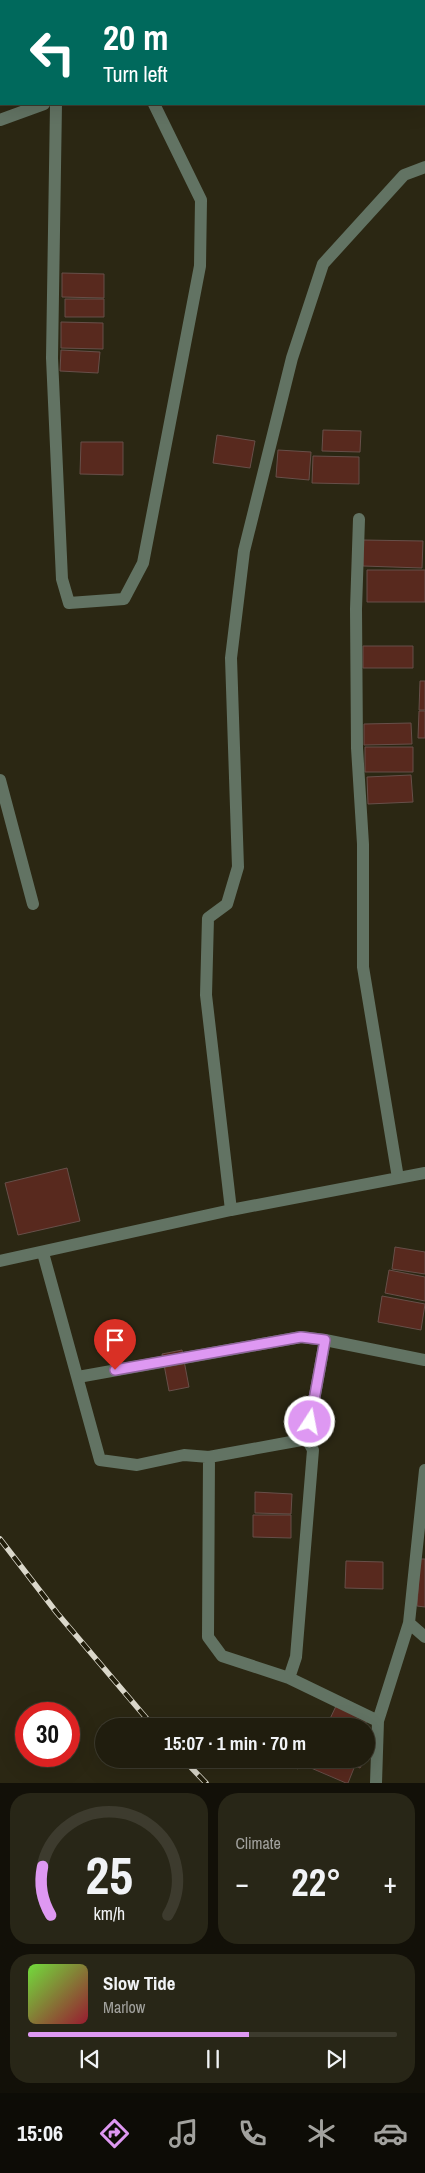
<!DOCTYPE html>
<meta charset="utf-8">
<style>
:root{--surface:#201d0e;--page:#282617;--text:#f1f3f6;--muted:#a2a29e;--line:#3d3b2e;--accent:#de98f2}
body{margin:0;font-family:"Archivo Narrow",sans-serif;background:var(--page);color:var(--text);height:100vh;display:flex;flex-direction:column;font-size:19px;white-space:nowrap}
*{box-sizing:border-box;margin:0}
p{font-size:16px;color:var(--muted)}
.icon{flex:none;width:28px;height:28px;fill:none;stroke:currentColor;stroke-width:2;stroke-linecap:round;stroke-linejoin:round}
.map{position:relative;height:1783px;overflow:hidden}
.drawer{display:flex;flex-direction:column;gap:10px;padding:10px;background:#121008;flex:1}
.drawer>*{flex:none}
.guide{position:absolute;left:0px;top:0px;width:425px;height:105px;box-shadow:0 5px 20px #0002,0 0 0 1px var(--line);background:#00695c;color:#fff;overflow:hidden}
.speed{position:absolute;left:15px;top:1702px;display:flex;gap:10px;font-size:25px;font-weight:700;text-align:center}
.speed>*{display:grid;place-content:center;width:65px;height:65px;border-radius:50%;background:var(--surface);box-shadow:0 5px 20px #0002,0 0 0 1px var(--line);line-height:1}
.speed .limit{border:8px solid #d22;background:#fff;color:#111}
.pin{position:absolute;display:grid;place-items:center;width:42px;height:42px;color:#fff;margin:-51px -21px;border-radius:50% 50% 50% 0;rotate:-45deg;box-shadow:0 0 5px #0007}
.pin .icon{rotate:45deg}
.me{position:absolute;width:55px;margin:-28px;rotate:11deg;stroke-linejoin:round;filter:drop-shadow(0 0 4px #0008)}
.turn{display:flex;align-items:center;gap:18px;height:105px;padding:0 20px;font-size:22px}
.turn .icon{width:65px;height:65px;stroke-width:2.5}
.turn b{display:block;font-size:35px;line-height:42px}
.big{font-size:38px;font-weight:700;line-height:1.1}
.drawer .card{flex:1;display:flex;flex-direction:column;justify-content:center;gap:8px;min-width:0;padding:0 18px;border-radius:20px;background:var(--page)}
.drawer .dial{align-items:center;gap:0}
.dial svg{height:130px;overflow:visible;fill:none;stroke:var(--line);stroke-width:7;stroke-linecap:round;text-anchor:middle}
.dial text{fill:var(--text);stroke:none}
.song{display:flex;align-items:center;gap:15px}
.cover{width:60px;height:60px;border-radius:8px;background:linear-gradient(135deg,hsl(100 70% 55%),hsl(350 70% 35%))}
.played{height:5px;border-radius:2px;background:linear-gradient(90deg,var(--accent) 60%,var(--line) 60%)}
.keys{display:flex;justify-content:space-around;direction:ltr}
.heat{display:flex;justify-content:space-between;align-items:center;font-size:28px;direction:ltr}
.drawer .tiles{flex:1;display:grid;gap:10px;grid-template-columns:1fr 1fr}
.card:last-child{grid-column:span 2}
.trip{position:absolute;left:95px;top:1718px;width:280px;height:50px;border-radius:25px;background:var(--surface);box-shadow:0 5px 20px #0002,0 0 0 1px var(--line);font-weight:700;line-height:50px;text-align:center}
.tabs{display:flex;height:80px;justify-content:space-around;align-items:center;background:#0d0c06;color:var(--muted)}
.tabs .icon{width:35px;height:35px}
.tabs .current{color:var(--accent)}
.tabs b{font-size:22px;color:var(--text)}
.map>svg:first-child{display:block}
.building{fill:#58291e;stroke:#674f49}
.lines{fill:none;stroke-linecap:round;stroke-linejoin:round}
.minor{stroke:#627363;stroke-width:12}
.rail-casing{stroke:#dad7ca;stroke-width:5.5}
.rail{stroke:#211d0a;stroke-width:4;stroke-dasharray:11;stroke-linecap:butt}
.route-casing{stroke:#90639d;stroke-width:12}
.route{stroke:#de98f2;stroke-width:9}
</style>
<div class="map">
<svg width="425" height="1783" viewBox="0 0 425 1783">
<rect width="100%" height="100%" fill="#2b2713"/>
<path class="building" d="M0,0H58L59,1H1V22Z
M62,273L104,274V298L62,297Z
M65,299H104V317H65Z
M61,322L103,323V349L61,348Z
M61,350L100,352L98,373L60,371Z
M323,430L361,431L360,452L322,451Z
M217,435L255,441L250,468L213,463Z
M81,442H123V475L80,474Z
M278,450L311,452L309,480L276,477Z
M313,456L359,457V484L312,483Z
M363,540L423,541L422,568L363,566Z
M367,570H425V602H367Z
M363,646H413V668H363Z
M420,681H425V710H419Z
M419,711H425V738H418Z
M411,723L412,744L364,745V724Z
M365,747H413V772H365Z
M411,775L413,802L368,804L367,777Z
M67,1168L80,1221L18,1235L5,1183Z
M395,1247L425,1252V1274L392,1269Z
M389,1270L425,1277V1301L385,1293Z
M382,1296L425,1304L421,1330L378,1322Z
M182,1350L189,1387L169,1391L162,1354Z
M255,1492L292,1494L291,1514L255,1513Z
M253,1515H291V1538L253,1537Z
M420,1559H425V1607L417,1606Z
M346,1561L383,1562V1589L345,1588Z
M337,1704L368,1719L364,1726L327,1725Z
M277,1759H303L298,1769Z
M307,1759H333L354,1768L348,1783H346L304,1765Z
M339,1759H365L360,1768Z"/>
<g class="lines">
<path class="minor" d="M100,0L101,1
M294,0L297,1
M238,1L240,0
M424,22H425
M424,82L425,83
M56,104L52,358L62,579L69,603L124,599L143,563L200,266L201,200L154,104
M0,120L44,104
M359,519L356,609L357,748L363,844V967L398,1178
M0,780L33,904
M231,1210L206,995L208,918L227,904L238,867L231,658L244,551L292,358L323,264L404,175L425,167
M43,1253L100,1460L137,1465L184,1455L209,1457L307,1439
M0,1261L231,1210L425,1173
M78,1377L301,1337L325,1340
M209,1457L208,1637L222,1656L289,1678L378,1721L376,1783
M409,1623L425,1637
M289,1678L296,1657L313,1450L307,1439L325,1340L425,1360
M378,1721L409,1623L425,1470"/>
<g class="rail-casing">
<path id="rail" d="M0,1539L57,1613L153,1726
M183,1759L206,1783"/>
</g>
<use href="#rail" class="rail"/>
</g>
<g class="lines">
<g class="route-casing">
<path id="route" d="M115,1370L301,1337L325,1340L310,1422"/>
</g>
<use href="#route" class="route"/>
</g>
</svg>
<div class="speed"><div class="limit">30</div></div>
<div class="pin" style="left:115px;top:1370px;background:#d93025"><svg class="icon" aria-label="arrive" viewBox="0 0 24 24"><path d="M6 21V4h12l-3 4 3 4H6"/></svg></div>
<svg class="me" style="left:310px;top:1422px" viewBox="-20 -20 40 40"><circle r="17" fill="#de98f2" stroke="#fff" stroke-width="3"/><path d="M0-11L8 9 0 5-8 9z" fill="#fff"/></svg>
<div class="trip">15:07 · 1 min · 70 m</div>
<div class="guide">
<div class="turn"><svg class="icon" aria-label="left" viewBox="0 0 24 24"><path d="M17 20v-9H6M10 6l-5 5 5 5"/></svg><div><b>20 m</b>Turn left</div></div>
</div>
</div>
<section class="drawer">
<div class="tiles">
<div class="card dial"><svg viewBox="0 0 100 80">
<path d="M14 69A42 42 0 1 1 86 69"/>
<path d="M14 69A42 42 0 0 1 9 39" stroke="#de98f2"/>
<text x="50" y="56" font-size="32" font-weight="700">25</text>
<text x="50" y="72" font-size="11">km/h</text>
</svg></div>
<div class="card"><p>Climate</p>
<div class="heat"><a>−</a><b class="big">22°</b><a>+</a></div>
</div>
<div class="card">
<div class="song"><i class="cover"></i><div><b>Slow Tide</b><p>Marlow</p></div></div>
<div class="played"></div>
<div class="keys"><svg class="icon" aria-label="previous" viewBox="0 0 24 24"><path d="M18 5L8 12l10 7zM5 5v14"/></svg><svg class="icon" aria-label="pause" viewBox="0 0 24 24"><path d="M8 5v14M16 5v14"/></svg><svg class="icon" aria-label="next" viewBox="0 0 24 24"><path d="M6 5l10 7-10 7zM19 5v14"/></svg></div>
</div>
</div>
</section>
<nav class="tabs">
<b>15:06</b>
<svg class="icon current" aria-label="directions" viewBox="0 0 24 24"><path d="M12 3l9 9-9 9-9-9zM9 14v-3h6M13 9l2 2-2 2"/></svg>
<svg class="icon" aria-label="music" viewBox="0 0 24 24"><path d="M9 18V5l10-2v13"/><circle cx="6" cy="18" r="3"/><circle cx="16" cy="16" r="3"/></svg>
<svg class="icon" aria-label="phone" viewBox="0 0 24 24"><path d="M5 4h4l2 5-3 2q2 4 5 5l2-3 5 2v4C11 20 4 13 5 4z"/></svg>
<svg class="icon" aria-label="climate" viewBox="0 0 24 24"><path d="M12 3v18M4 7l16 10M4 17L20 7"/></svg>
<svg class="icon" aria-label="car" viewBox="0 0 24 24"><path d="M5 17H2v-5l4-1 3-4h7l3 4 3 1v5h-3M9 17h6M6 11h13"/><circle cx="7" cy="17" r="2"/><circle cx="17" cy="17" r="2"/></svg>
</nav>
